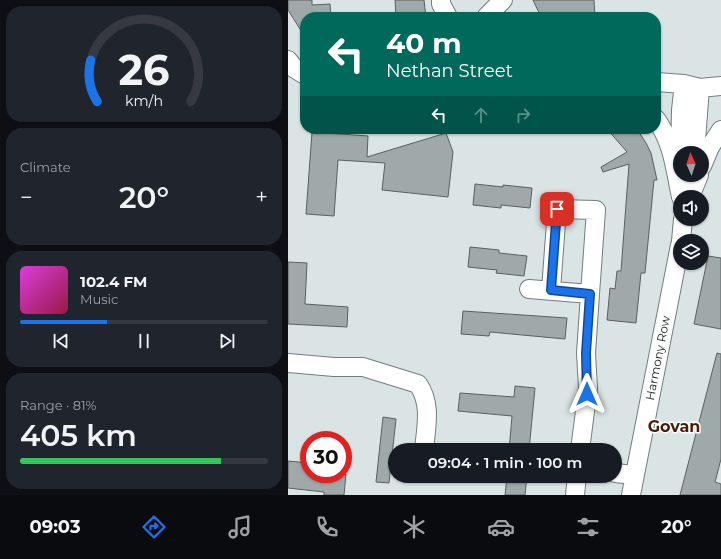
<!DOCTYPE html>
<meta charset="utf-8">
<style>
:root{--surface:#171b24;--page:#20242c;--text:#f1f3f6;--muted:#9ea1a6;--line:#363941;--accent:#1a73e8}
body{margin:0;font-family:Montserrat,sans-serif;background:var(--page);color:var(--text);height:100vh;display:flex;flex-direction:column;font-size:15px;white-space:nowrap}
*{box-sizing:border-box;margin:0}
p{font-size:13px;color:var(--muted)}
.icon{flex:none;width:22px;height:22px;fill:none;stroke:currentColor;stroke-width:2;stroke-linecap:round;stroke-linejoin:round}
.map{position:relative;flex:1;overflow:hidden}
.panel{display:flex;flex-direction:column;gap:6px;padding:6px;background:#0d0f14;width:288px}
.panel>*{flex:none}
.hud{position:absolute;left:12px;top:12px;width:361px;height:122px;border-radius:16px;box-shadow:0 1px 3px #0004;background:#00695c;color:#fff;overflow:hidden}
.needle{width:26px;rotate:357deg}
.buttons{position:absolute;left:385px;top:146px;display:grid;gap:8px}
.buttons a{display:grid;place-items:center;width:36px;height:36px;border-radius:50%;background:var(--surface);box-shadow:0 1px 3px #0004;font-size:20px}
.speed{position:absolute;left:12px;top:431px;display:flex;gap:8px;font-size:20px;font-weight:700;text-align:center}
.speed>*{display:grid;place-content:center;width:52px;height:52px;border-radius:50%;background:var(--surface);box-shadow:0 1px 3px #0004;line-height:1}
.speed .limit{border:6px solid #d22;background:#fff;color:#111}
.pin{position:absolute;display:grid;place-items:center;width:34px;height:34px;color:#fff;margin:-17px;border-radius:8px;box-shadow:0 2px 6px #0006}
.me{position:absolute;width:44px;margin:-22px;rotate:0deg;stroke-linejoin:round;filter:drop-shadow(0 0 3px #0008)}
.turn{display:flex;align-items:center;gap:14px;height:84px;padding:0 20px;font-size:18px}
.turn .icon{width:52px;height:52px;stroke-width:2.5}
.turn b{display:block;font-size:28px;line-height:34px}
.lanes{display:flex;align-items:center;height:38px;padding:0 20px;background:#0003;justify-content:center;gap:20px;direction:ltr}
.lanes .off{opacity:.35}
.big{font-size:30px;font-weight:600;line-height:1.1}
.panel .tile{flex:1;display:flex;flex-direction:column;justify-content:center;gap:6px;min-width:0;padding:0 14px;border-radius:16px;background:var(--page)}
.panel .dial{align-items:center;gap:0}
.dial svg{height:104px;overflow:visible;fill:none;stroke:var(--line);stroke-width:7;stroke-linecap:round;text-anchor:middle}
.dial text{fill:var(--text);stroke:none}
.song{display:flex;align-items:center;gap:12px}
.cover{width:48px;height:48px;border-radius:6px;background:linear-gradient(135deg,hsl(300 70% 55%),hsl(340 70% 35%))}
.played{height:4px;border-radius:2px;background:linear-gradient(90deg,var(--accent) 35%,var(--line) 35%)}
.keys{display:flex;justify-content:space-around;direction:ltr}
.heat{display:flex;justify-content:space-between;align-items:center;font-size:22px;direction:ltr}
.charge{height:6px;border-radius:3px;background:linear-gradient(90deg,#34c759 81%,var(--line) 0)}
.trip{position:absolute;left:100px;top:443px;width:234px;height:40px;border-radius:20px;background:var(--surface);box-shadow:0 1px 3px #0004;font-weight:600;line-height:40px;text-align:center}
.dock{display:flex;height:64px;justify-content:space-around;align-items:center;background:#090b0e;color:var(--muted)}
.dock .icon{width:28px;height:28px}
.dock .selected{color:var(--accent)}
.dock b{font-size:18px;color:var(--text)}
main{display:flex;flex:1;min-height:0}
.map>svg:first-child{display:block}
.building{fill:#a0a9a9;stroke:#586161}
.lines{fill:none;stroke-linecap:round;stroke-linejoin:round}
.minor-casing{stroke:#747d7d;stroke-width:20}
.minor{stroke:#fff;stroke-width:18}
.route-casing{stroke:#114b97;stroke-width:10}
.route{stroke:#1a73e8;stroke-width:7}
.labels{text-anchor:middle;stroke-width:3;stroke-linejoin:round;paint-order:stroke}
.street-label{font-size:12px;fill:#181c1c;stroke:#fff}
.district-label{font-size:16px;font-weight:bold;fill:#4c1b08;stroke:#fff}
</style>
<main>
<section class="panel">
<div class="tile dial"><svg viewBox="0 0 100 80">
<path d="M14 69A42 42 0 1 1 86 69"/>
<path d="M14 69A42 42 0 0 1 9 37" stroke="#1a73e8"/>
<text x="50" y="56" font-size="32" font-weight="700">26</text>
<text x="50" y="72" font-size="11">km/h</text>
</svg></div>
<div class="tile"><p>Climate</p>
<div class="heat"><a>−</a><b class="big">20°</b><a>+</a></div>
</div>
<div class="tile">
<div class="song"><i class="cover"></i><div><b>102.4 FM</b><p>Music</p></div></div>
<div class="played"></div>
<div class="keys"><svg class="icon" aria-label="previous" viewBox="0 0 24 24"><path d="M18 5L8 12l10 7zM5 5v14"/></svg><svg class="icon" aria-label="pause" viewBox="0 0 24 24"><path d="M8 5v14M16 5v14"/></svg><svg class="icon" aria-label="next" viewBox="0 0 24 24"><path d="M6 5l10 7-10 7zM19 5v14"/></svg></div>
</div>
<div class="tile"><p>Range · 81%</p><b class="big">405 km</b><div class="charge"></div></div>
</section>
<div class="map">
<svg width="433" height="495" viewBox="0 0 433 495">
<rect width="100%" height="100%" fill="#dae4e4"/>
<path class="building" d="M0,0H24V5L42,4L43,17H17V37L0,10Z
M107,0H136L138,17H108Z
M245,0H306L307,17H253Z
M319,129H349L358,143L363,153L369,180H366L357,273H353L348,323L319,320L322,288L327,289L329,271H333L341,164L315,172L313,167L339,152Z
M24,132L80,136L79,157L158,133L165,152L160,197L94,190L97,163L50,160L46,216L18,214Z
M187,184L215,187V185L244,188L242,208L213,205V208L185,205Z
M182,247L211,250V253L239,256L236,276L208,273L209,270L180,267Z
M420,256L433,258V329L406,324Z
M0,262L19,263L17,304L60,307L59,327L0,324Z
M175,311L279,318L277,339L202,332L201,336L173,334Z
M429,353L433,354V459L427,482L433,484V495H392Z
M227,386L247,388L241,450H221L224,416L170,411L172,393L226,397Z
M95,417L108,419L101,483L88,482Z
M0,461L21,463V474H58L56,495H36V492L0,488Z
M219,476H239L237,495H217Z"/>
<g class="lines">
<g class="minor-casing">
<path id="minor" d="M153,0V4L160,17
M198,17L215,0
M0,60L7,69L17,75
M368,82L396,84L412,88L433,86
M368,119C385,143 387,169 393,197
M407,153L412,88
M392,158L393,110L396,84
M414,166L422,147L433,130
M402,197L411,175
M393,241L395,219
M241,289L302,294L308,210L269,209L263,290
M0,363L46,367H75L130,384C144,404 138,427 136,450
M292,450L300,388L298,353L302,294
M327,473L346,475
M287,495L289,476
M343,495L392,245"/>
</g>
<use href="#minor" class="minor"/>
</g>
<g class="lines">
<g class="route-casing">
<path id="route" d="M269,209L263,290L302,294L298,353L299,394"/>
</g>
<use href="#route" class="route"/>
</g>
<g class="labels">
<g class="street-label">
<text transform="translate(370 358) rotate(-79)" y="4">Harmony Row</text>
</g>
<g class="district-label">
<text x="386" y="432">Govan</text>
</g>
</g>
</svg>
<div class="buttons">
<a><svg class="needle" viewBox="-14 -14 28 28"><path d="M0-13l5 13h-10z" fill="#e53935"/><path d="M0 13l5-13h-10z" fill="#9ea1a6"/></svg></a>
<a><svg class="icon" aria-label="sound" viewBox="0 0 24 24"><path d="M4 9h4l5-4v14l-5-4H4zM17 9q2 3 0 6"/></svg></a>
<a><svg class="icon" aria-label="layers" viewBox="0 0 24 24"><path d="M12 4l9 5-9 5-9-5zM3 14l9 5 9-5"/></svg></a>
</div>
<div class="speed"><div class="limit">30</div></div>
<div class="pin" style="left:269px;top:209px;background:#d93025"><svg class="icon" aria-label="arrive" viewBox="0 0 24 24"><path d="M6 21V4h12l-3 4 3 4H6"/></svg></div>
<svg class="me" style="left:299px;top:394px" viewBox="-20 -20 40 40"><path d="M0-17L14 15 0 8-14 15z" fill="#1a73e8" stroke="#fff" stroke-width="4"/></svg>
<div class="trip">09:04 · 1 min · 100 m</div>
<div class="hud">
<div class="turn"><svg class="icon" aria-label="left" viewBox="0 0 24 24"><path d="M17 20v-9H6M10 6l-5 5 5 5"/></svg><div><b>40 m</b>Nethan Street</div></div>
<div class="lanes"><svg class="icon" aria-label="left" viewBox="0 0 24 24"><path d="M17 20v-9H6M10 6l-5 5 5 5"/></svg><svg class="icon off" aria-label="ahead" viewBox="0 0 24 24"><path d="M12 20V5M6 11l6-6 6 6"/></svg><svg class="icon off" aria-label="right" viewBox="0 0 24 24"><path d="M7 20v-9h11M14 6l5 5-5 5"/></svg></div>
</div>
</div>
</main>
<nav class="dock">
<b>09:03</b>
<svg class="icon selected" aria-label="directions" viewBox="0 0 24 24"><path d="M12 3l9 9-9 9-9-9zM9 14v-3h6M13 9l2 2-2 2"/></svg>
<svg class="icon" aria-label="music" viewBox="0 0 24 24"><path d="M9 18V5l10-2v13"/><circle cx="6" cy="18" r="3"/><circle cx="16" cy="16" r="3"/></svg>
<svg class="icon" aria-label="phone" viewBox="0 0 24 24"><path d="M5 4h4l2 5-3 2q2 4 5 5l2-3 5 2v4C11 20 4 13 5 4z"/></svg>
<svg class="icon" aria-label="climate" viewBox="0 0 24 24"><path d="M12 3v18M4 7l16 10M4 17L20 7"/></svg>
<svg class="icon" aria-label="car" viewBox="0 0 24 24"><path d="M5 17H2v-5l4-1 3-4h7l3 4 3 1v5h-3M9 17h6M6 11h13"/><circle cx="7" cy="17" r="2"/><circle cx="17" cy="17" r="2"/></svg>
<svg class="icon" aria-label="filters" viewBox="0 0 24 24"><path d="M4 7h16M4 17h16"/><circle cx="9" cy="7" r="2"/><circle cx="15" cy="17" r="2"/></svg>
<b>20°</b>
</nav>
